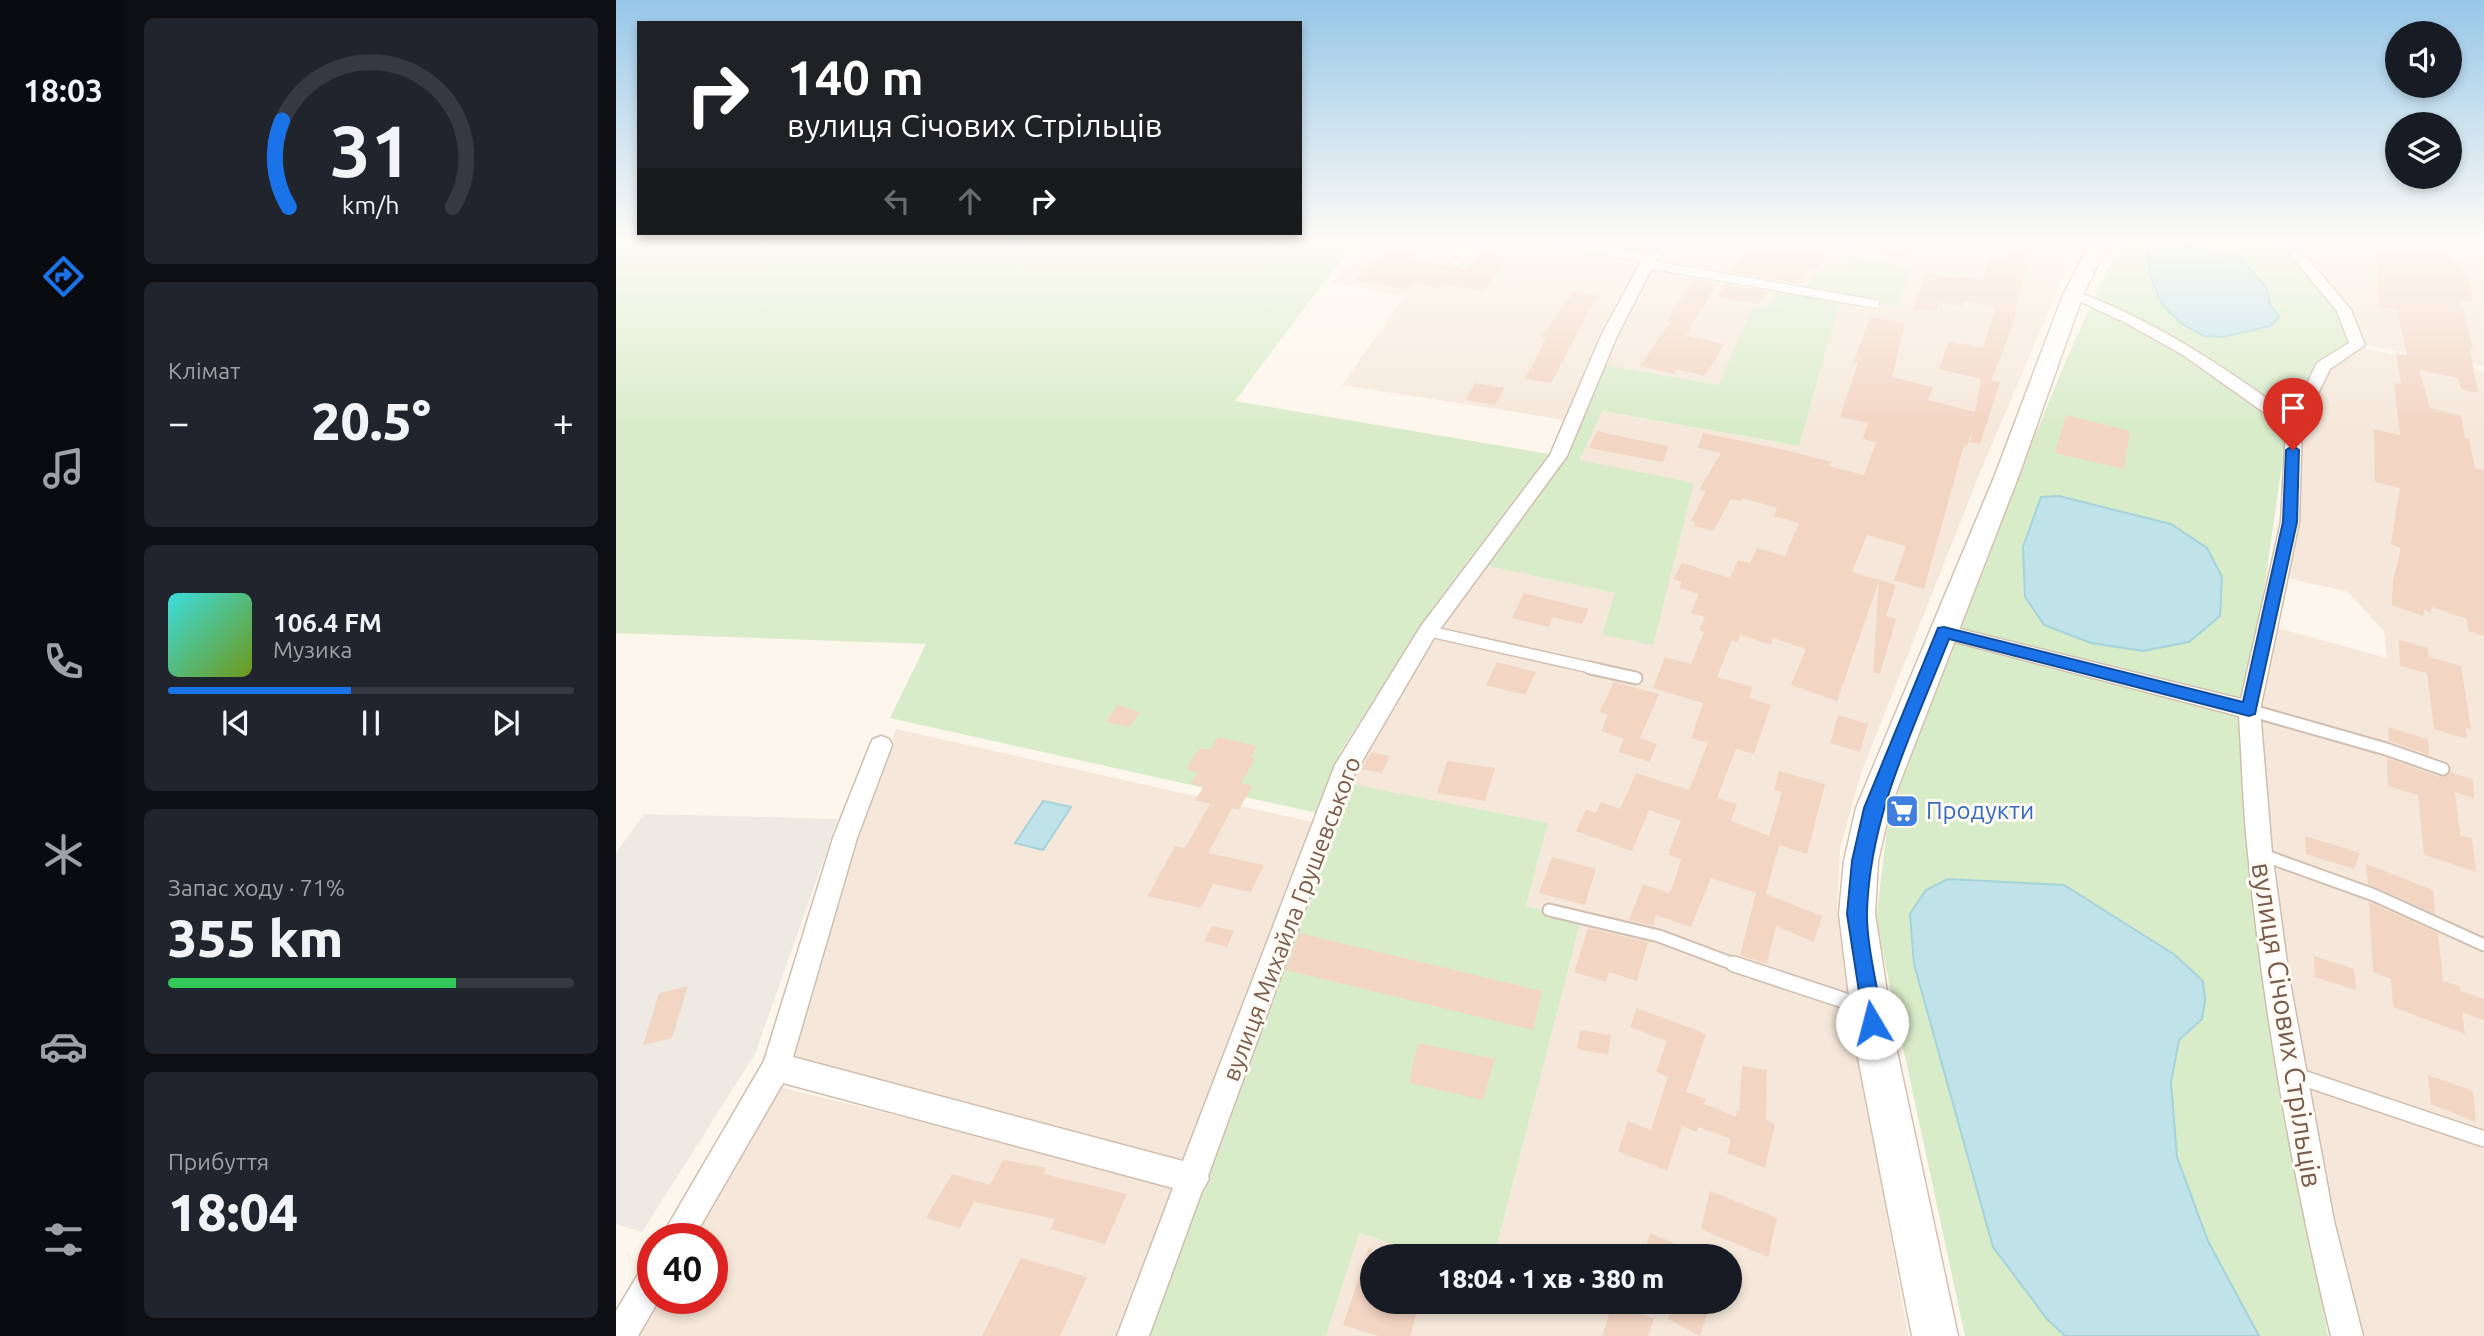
<!DOCTYPE html>
<html lang="uk">
<meta charset="utf-8">
<style>
:root{--surface:#171b24;--page:#20242c;--text:#f1f3f6;--muted:#9ea1a6;--line:#363941;--accent:#1a73e8}
body{margin:0;font-family:Ubuntu,sans-serif;background:var(--page);color:var(--text);height:100vh;display:flex;flex-direction:column;font-size:26px;white-space:nowrap}
*{box-sizing:border-box;margin:0}
p{font-size:23px;color:var(--muted)}
.icon{flex:none;width:38px;height:38px;fill:none;stroke:currentColor;stroke-width:2;stroke-linecap:round;stroke-linejoin:round}
.map{position:relative;flex:1;overflow:hidden}
.drawer{display:flex;flex-direction:column;gap:18px;padding:18px;background:#0d0f14;width:490px}
.drawer>*{flex:none}
.top-card{position:absolute;left:21px;top:21px;width:665px;height:214px;border-radius:0px;box-shadow:0 4px 10px #0003;background:#202124;color:#fff;overflow:hidden}
.tools{position:absolute;left:1769px;top:21px;display:grid;gap:14px}
.tools a{display:grid;place-items:center;width:77px;height:77px;border-radius:50%;background:var(--surface);box-shadow:0 4px 10px #0003;font-size:35px}
.speed{position:absolute;left:21px;top:1223px;display:flex;gap:14px;font-size:35px;font-weight:700;text-align:center}
.speed>*{display:grid;place-content:center;width:91px;height:91px;border-radius:50%;background:var(--surface);box-shadow:0 4px 10px #0003;line-height:1}
.speed .limit{border:10px solid #d22;background:#fff;color:#111}
.pin{position:absolute;display:grid;place-items:center;width:60px;height:60px;color:#fff;margin:-72px -30px;border-radius:50% 50% 50% 0;rotate:-45deg;box-shadow:0 0 7px #0007}
.pin .icon{rotate:45deg}
.me{position:absolute;width:77px;margin:-38px;rotate:352deg;stroke-linejoin:round;filter:drop-shadow(0 0 5px #0008)}
.turn{display:flex;align-items:center;gap:24px;height:147px;padding:0 35px;font-size:32px}
.turn .icon{width:91px;height:91px;stroke-width:2.5}
.turn b{display:block;font-size:49px;line-height:60px}
.lanes{display:flex;align-items:center;height:66px;padding:0 35px;background:#0003;justify-content:center;gap:35px;direction:ltr}
.lanes .off{opacity:.35}
.big{font-size:52px;font-weight:800;line-height:1.1}
.drawer .card{flex:1;display:flex;flex-direction:column;justify-content:center;gap:10px;min-width:0;padding:0 24px;border-radius:10px;background:var(--page)}
.drawer .dial{align-items:center;gap:0}
.dial svg{height:182px;overflow:visible;fill:none;stroke:var(--line);stroke-width:7;stroke-linecap:round;text-anchor:middle}
.dial text{fill:var(--text);stroke:none}
.song{display:flex;align-items:center;gap:21px}
.cover{width:84px;height:84px;border-radius:10px;background:linear-gradient(135deg,hsl(180 70% 55%),hsl(80 70% 35%))}
.played{height:7px;border-radius:4px;background:linear-gradient(90deg,var(--accent) 45%,var(--line) 45%)}
.keys{display:flex;justify-content:space-around;direction:ltr}
.heat{display:flex;justify-content:space-between;align-items:center;font-size:38px;direction:ltr}
.charge{height:10px;border-radius:5px;background:linear-gradient(90deg,#34c759 71%,var(--line) 0)}
.trip{position:absolute;left:744px;top:1244px;width:382px;height:70px;border-radius:35px;background:var(--surface);box-shadow:0 4px 10px #0003;font-weight:800;line-height:70px;text-align:center}
main{display:flex;flex:1;min-height:0}
.menu{display:flex;flex-direction:column;width:126px;justify-content:space-around;align-items:center;background:#090b0e;color:var(--muted)}
.menu .icon{width:49px;height:49px}
.menu .selected{color:var(--accent)}
.menu b{font-size:32px;color:var(--text)}
.map>svg:first-child{display:block}
.residential{fill:#f5e8da}
.industrial{fill:#efe9e4}
.green{fill:#d8ecc9}
.water{fill:#bfe3e8;stroke:#a5d3da;stroke-width:2}
.building{fill:#f3d5c3}
.lines{fill:none;stroke-linecap:round;stroke-linejoin:round}
.lane-far3-casing{stroke:#d1beb0;stroke-width:10}
.lane-far2-casing{stroke:#d1beb0;stroke-width:13}
.lane-far1-casing{stroke:#d1beb0;stroke-width:15}
.lane-casing{stroke:#d1beb0;stroke-width:18}
.street-casing{stroke:#d1beb0;stroke-width:3}
.secondary-casing{stroke:#d6c0b0;stroke-width:3}
.lane-far3{stroke:#fff;stroke-width:8}
.lane-far2{stroke:#fff;stroke-width:10}
.lane-far1{stroke:#fff;stroke-width:11}
.lane{stroke:#fff;stroke-width:15}
.street{fill:#fff;fill-rule:evenodd}
.secondary{fill:#fff;fill-rule:evenodd}
.route{fill:#1a73e8;stroke:#114b97;stroke-width:2}
.labels{text-anchor:middle;stroke-width:6;stroke-linejoin:round;paint-order:stroke}
.shop-label{font-size:24px;fill:#366cbe;stroke:#fffaf3;text-anchor:start}
.street-label{font-size:24px;fill:#7a5c4d;stroke:#fffaf3}
.near-street-label{font-size:28px;fill:#7a5c4d;stroke:#fffaf3}
</style>
<main>
<nav class="menu">
<b>18:03</b>
<svg class="icon selected" aria-label="directions" viewBox="0 0 24 24"><path d="M12 3l9 9-9 9-9-9zM9 14v-3h6M13 9l2 2-2 2"/></svg>
<svg class="icon" aria-label="music" viewBox="0 0 24 24"><path d="M9 18V5l10-2v13"/><circle cx="6" cy="18" r="3"/><circle cx="16" cy="16" r="3"/></svg>
<svg class="icon" aria-label="phone" viewBox="0 0 24 24"><path d="M5 4h4l2 5-3 2q2 4 5 5l2-3 5 2v4C11 20 4 13 5 4z"/></svg>
<svg class="icon" aria-label="climate" viewBox="0 0 24 24"><path d="M12 3v18M4 7l16 10M4 17L20 7"/></svg>
<svg class="icon" aria-label="car" viewBox="0 0 24 24"><path d="M5 17H2v-5l4-1 3-4h7l3 4 3 1v5h-3M9 17h6M6 11h13"/><circle cx="7" cy="17" r="2"/><circle cx="17" cy="17" r="2"/></svg>
<svg class="icon" aria-label="filters" viewBox="0 0 24 24"><path d="M4 7h16M4 17h16"/><circle cx="9" cy="7" r="2"/><circle cx="15" cy="17" r="2"/></svg>
</nav>
<section class="drawer">
<div class="card dial"><svg viewBox="0 0 100 80">
<path d="M14 69A42 42 0 1 1 86 69"/>
<path d="M14 69A42 42 0 0 1 11 31" stroke="#1a73e8"/>
<text x="50" y="56" font-size="32" font-weight="700">31</text>
<text x="50" y="72" font-size="11">km/h</text>
</svg></div>
<div class="card"><p>Клімат</p>
<div class="heat"><a>−</a><b class="big">20.5°</b><a>+</a></div>
</div>
<div class="card">
<div class="song"><i class="cover"></i><div><b>106.4 FM</b><p>Музика</p></div></div>
<div class="played"></div>
<div class="keys"><svg class="icon" aria-label="previous" viewBox="0 0 24 24"><path d="M18 5L8 12l10 7zM5 5v14"/></svg><svg class="icon" aria-label="pause" viewBox="0 0 24 24"><path d="M8 5v14M16 5v14"/></svg><svg class="icon" aria-label="next" viewBox="0 0 24 24"><path d="M6 5l10 7-10 7zM19 5v14"/></svg></div>
</div>
<div class="card"><p>Запас ходу · 71%</p><b class="big">355 km</b><div class="charge"></div></div>
<div class="card"><p>Прибуття</p><b class="big">18:04</b></div>
</section>
<div class="map">
<svg width="1868" height="1336" viewBox="0 0 1868 1336">
<rect width="100%" height="100%" fill="#fdf6ec"/>
<path class="residential" d="M754,242H1055L1034,256L950,420L726,385L789,296L715,282Z
M1065,242H1462L1365,470L1245,773L1224,849L1221,911L1228,968L1292,1336H710L742,1233L815,1256H756V1302H1113V1256H878L965,920L910,906L932,823L731,783L815,636L867,565L999,593L1037,644L964,461L985,411L1183,446L1224,300L1262,306L1264,304L1037,263Z
M1675,242H1868V367L1745,344L1729,306Z
M1035,267L1161,289L1152,310L1136,307L1104,385L985,364Z
M1744,348L1868,371V1336H1741L1671,993L1641,720L1658,627L1771,658L1768,631L1732,592L1669,577L1683,427L1713,369Z
M280,729L701,823L572,1167L168,1068L237,838Z
M160,1086L565,1186L507,1336H15L37,1298H96V1239H71Z"/>
<path class="industrial" d="M28,814L222,819L139,1054L26,1232L0,1224V853Z"/>
<path class="green" d="M0,242H741L695,299L619,401L933,454L817,607L725,751L701,813L274,718L310,644L0,633Z
M1504,242H1662L1723,314L1731,343L1706,362L1671,429L1647,597L1625,721L1645,972L1712,1336H1643L1592,1241L1561,1157L1555,1082L1563,1040L1586,1019L1587,980L1559,955L1448,885L1332,879L1294,914L1298,964L1377,1247L1431,1319L1449,1336H1349L1260,921L1273,812L1362,574L1448,365Z
M1234,255L1296,268L1281,306L1190,290L1198,271L1207,272L1212,263L1229,266Z
M1161,289L1224,300L1183,446L986,411L964,460L1078,483L1037,645L986,635L999,593L867,565L935,475L985,364L1103,385L1136,307L1152,309Z
M731,783L932,823L910,906L965,920L878,1256H815L743,1233L710,1336H531Z"/>
<path class="water" d="M1553,242L1625,258L1651,289L1654,304L1663,317L1654,326L1607,337L1588,336L1566,324L1547,306L1534,276L1531,243Z
M1443,496L1555,524L1591,548L1606,577L1604,616L1573,642L1527,651L1475,643L1428,625L1409,597L1407,547L1425,497Z
M427,801L455,807L427,850L399,843Z
M1332,879L1448,885L1559,955L1587,981L1589,1000L1586,1019L1563,1040L1555,1082L1561,1157L1592,1241L1643,1336H1449L1431,1319L1377,1247L1298,964L1294,914L1310,890Z"/>
<path class="building" d="M786,242H813L797,259L840,268L852,269L868,251L894,257L867,291L827,284L823,288L799,283L792,290L740,280L777,243Z
M1132,242H1215L1203,269L1193,267L1184,284L1116,272Z
M1244,242H1299L1291,259L1243,250Z
M1394,242H1415L1396,327L1375,381L1384,382L1364,444L1354,442L1356,432L1351,446L1348,445L1308,589L1278,580L1290,546L1251,535L1236,572L1280,585L1270,616L1280,619L1264,674L1257,673L1263,581L1221,701L1175,685L1190,649L1157,638L1155,645L1124,635L1122,642L1116,640L1101,677L1137,687L1133,698L1155,705L1138,754L1120,749L1101,798L1121,804L1115,821L1153,836L1166,792L1158,790L1163,771L1209,784L1191,854L1163,845L1150,894L1206,916L1198,942L1160,926L1151,964L1124,955L1140,893L1095,878L1075,927L1040,915L1037,926L1013,920L1027,884L1052,893L1056,889L1065,859L1052,854L1065,821L1033,810L1016,851L960,831L970,809L980,813L985,802L1004,809L1020,773L1073,790L1092,743L1075,738L1087,703L1037,688L1049,657L1075,664L1088,632L1083,630L1089,617L1075,613L1083,594L1063,588L1066,582L1057,579L1066,563L1114,578L1122,560L1134,563L1141,548L1169,556L1183,523L1157,516L1161,508L1127,498L1125,501L1115,499L1097,531L1078,526L1079,522L1075,521L1090,491L1083,490L1105,453L1082,448L1087,433L1174,451L1215,462L1213,466L1248,475L1260,442L1247,439L1252,423L1224,417L1242,363L1238,362L1254,317L1289,323L1276,377L1317,387L1312,400L1359,412L1365,379L1374,381L1323,369L1333,341L1367,348L1379,307L1347,301L1346,306L1323,302L1320,312L1298,308L1309,273L1341,279L1342,276L1366,280L1374,255L1389,257Z
M1760,242H1823L1825,248L1835,249L1837,260L1846,262L1849,278L1854,279L1856,302L1844,299L1857,349H1854L1862,393L1845,389L1842,378L1803,370L1814,408L1845,416L1849,438L1853,439L1859,468L1868,470V636L1852,631L1851,619L1816,607L1815,613L1808,610L1807,616L1776,605L1777,580L1785,548L1775,544L1784,488L1759,482L1758,429L1784,435L1778,383L1785,384L1780,353L1791,355L1781,310L1763,307Z
M1077,279L1101,283L1070,335L1108,344L1089,376L1060,369L1058,374L1024,366L1054,322L1051,321Z
M1109,284L1150,292L1143,304L1124,300L1122,302L1102,297Z
M958,291L981,296L935,383L909,379L930,338L925,337Z
M859,383L888,388L879,405L850,400Z
M1450,415L1514,431L1508,469L1439,453Z
M981,431L1011,438L1053,446L1047,462L973,448Z
M908,593L973,609L966,624L937,617L933,627L896,618Z
M1783,640L1812,648L1813,657L1845,666L1855,729L1850,728L1851,739L1818,729L1811,673L1784,666Z
M881,662L920,672L909,695L870,685Z
M998,682L1043,694L1024,738L1041,744L1034,762L1002,752L1008,739L985,731L992,715L983,712Z
M501,705L524,712L513,727L490,722Z
M1222,715L1252,724L1244,752L1214,743Z
M1772,727L1812,739L1813,755L1773,741Z
M602,737L641,746L635,757L639,759L625,783L637,786L622,810L616,808L592,853L648,865L635,892L597,884L585,908L532,896L559,846L569,848L594,804L579,800L587,788L575,783L582,772L570,769L583,749H595Z
M755,752L774,756L766,773L745,769Z
M1771,758L1824,777L1835,772L1857,780L1858,799L1839,792L1844,835L1856,838L1860,872L1808,855L1802,795L1772,786Z
M831,761L879,768L869,801L821,793Z
M1280,801L1296,806L1292,821L1275,816Z
M1689,836L1744,853L1738,869L1690,854Z
M936,857L980,869L969,905L923,893Z
M1750,864L1817,890L1819,914L1752,884Z
M1753,902L1822,933L1827,981L1844,986V991L1868,999V1020L1846,1012L1849,1034L1777,1007L1775,979L1757,972Z
M596,926L618,931L611,947L588,941Z
M972,928L1032,942L1021,981L993,972L990,982L958,972Z
M683,933L926,991L917,1030L670,970Z
M1698,956L1738,969L1740,990L1699,977Z
M72,986L56,1038L27,1045L43,993Z
M1021,1008L1090,1034L1070,1092L1090,1099L1088,1104L1120,1117L1121,1111H1123L1126,1066L1151,1070L1150,1120L1159,1124L1149,1168L1111,1153L1115,1139L1082,1127L1081,1132L1066,1126L1051,1171L1002,1151L1012,1121L1035,1130L1052,1077L1040,1072L1051,1041L1014,1027Z
M964,1030L995,1035L992,1055L961,1049Z
M802,1043L879,1059L867,1100L793,1083Z
M1812,1075L1857,1091L1860,1122L1815,1104Z
M387,1160L430,1168L428,1174L511,1194L489,1244L434,1229L439,1219L358,1202L344,1228L310,1218L336,1174L374,1185Z
M1094,1191L1161,1218L1152,1257L1085,1229Z
M1034,1233L1088,1256H1027Z
M753,1248L756,1249V1302H804L794,1336H763L727,1325Z
M405,1258L471,1277L444,1336H366Z
M997,1302L1038,1319L1032,1336H986Z
M1058,1302H1095L1084,1336L1052,1319Z"/>
<g class="lines">
<g class="lane-far3-casing">
<path id="lane-far3" d="M934,242L1034,258
M1228,248L1231,242
M841,262L863,242
M1032,264L1259,304"/>
</g>
<g class="lane-far2-casing">
<path id="lane-far2" d="M812,631L981,669"/>
</g>
<g class="lane-far1-casing">
<path id="lane-far1" d="M974,668L1020,678
M1633,710L1770,749L1827,769
M1644,854L1758,895L1868,945
M933,910L1043,936L1123,966"/>
</g>
<g class="lane-casing">
<path id="lane" d="M1118,964L1245,1006
M1678,1075L1868,1139"/>
</g>
<g class="street-casing">
<path id="street" d="M1044,242H1059L1040,260L1001,336L951,456L819,636L738,775L592,1176L593,1179L586,1191L533,1336H501L557,1188L167,1083L77,1239H44L148,1061L217,838L254,745L257,739L265,736L273,739L276,745L241,838L177,1057L567,1161L719,765L805,626L934,455L985,336L1027,258Z
M1664,242H1678L1735,310L1749,345L1714,369L1686,426L1683,522L1644,710L1656,853L1673,977L1718,1221L1747,1336H1715C1677,1178 1648,1016 1632,854C1627,808 1626,762 1623,716L1328,639L1321,637L1318,632L1321,627L1328,625L1625,699L1665,522L1670,428L1567,355L1510,323L1450,295L1452,292H1462C1540,322 1608,366 1675,416L1701,363L1733,343L1721,311Z
M37,1263V1298H44L22,1336H0V1311L26,1268Z"/>
</g>
<g class="secondary-casing">
<path id="secondary" d="M1474,242H1493L1467,295L1403,475L1274,808L1262,861L1259,914L1278,1037L1342,1336H1296L1238,1037L1223,914L1228,861L1240,808L1379,475L1447,295Z"/>
</g>
<use href="#lane-far3" class="lane-far3"/>
<use href="#lane-far2" class="lane-far2"/>
<use href="#lane-far1" class="lane-far1"/>
<use href="#lane" class="lane"/>
<use href="#street" class="street"/>
<use href="#secondary" class="secondary"/>
</g>
<linearGradient id="sky" x2="0" y2="1"><stop stop-color="#97c7e8"/><stop offset="0.56" stop-color="#fefbf6"/><stop offset="1" stop-color="#fefbf6" stop-opacity="0"/></linearGradient>
<rect width="1868" height="429" fill="url(#sky)"/>
<path class="route" d="M1677,446L1683,450L1681,522L1639,714L1633,716L1333,639C1298,728 1254,814 1251,911C1250,943 1262,989 1267,1023L1264,1030L1256,1033L1249,1030L1231,914L1236,861L1248,808L1322,628L1328,627L1627,702L1667,522L1670,450Z"/>
<defs>
<g id="supermarket-square" transform="scale(1.75)"><rect x="-9" y="-9" width="18" height="18" rx="4" fill="#3f7fe0" stroke="#fffaf3"/><path d="M-6-5.5h2.5l.6 2H6L4.5 2H-2.5L-4.4-4H-6ZM-1.5 3.2a1.3 1.3 0 1 0 .1 0ZM3 3.2a1.3 1.3 0 1 0 .1 0Z" fill="#fff"/></g>
</defs>
<g fill-rule="evenodd">
<use href="#supermarket-square" x="1286" y="811"/>
</g>
<g class="labels">
<g class="shop-label">
<text x="1310" y="819">Продукти</text>
</g>
<g class="street-label">
<text transform="translate(676 919) rotate(-69)" y="8">вулиця Михайла Грушевського</text>
</g>
<g class="near-street-label">
<text transform="translate(1671 1025) rotate(81)" y="10">вулиця Січових Стрільців</text>
</g>
</g>
</svg>
<div class="tools">
<a><svg class="icon" aria-label="sound" viewBox="0 0 24 24"><path d="M4 9h4l5-4v14l-5-4H4zM17 9q2 3 0 6"/></svg></a>
<a><svg class="icon" aria-label="layers" viewBox="0 0 24 24"><path d="M12 4l9 5-9 5-9-5zM3 14l9 5 9-5"/></svg></a>
</div>
<div class="speed"><div class="limit">40</div></div>
<div class="pin" style="left:1677px;top:450px;background:#d93025"><svg class="icon" aria-label="arrive" viewBox="0 0 24 24"><path d="M6 21V4h12l-3 4 3 4H6"/></svg></div>
<svg class="me" style="left:1256px;top:1023px" viewBox="-20 -20 40 40"><circle r="19" fill="#fff"/><path d="M0-13L10 11 0 6-10 11z" fill="#1a73e8"/></svg>
<div class="trip">18:04 · 1 хв · 380 m</div>
<div class="top-card">
<div class="turn"><svg class="icon" aria-label="right" viewBox="0 0 24 24"><path d="M7 20v-9h11M14 6l5 5-5 5"/></svg><div><b>140 m</b>вулиця Січових Стрільців</div></div>
<div class="lanes"><svg class="icon off" aria-label="left" viewBox="0 0 24 24"><path d="M17 20v-9H6M10 6l-5 5 5 5"/></svg><svg class="icon off" aria-label="ahead" viewBox="0 0 24 24"><path d="M12 20V5M6 11l6-6 6 6"/></svg><svg class="icon" aria-label="right" viewBox="0 0 24 24"><path d="M7 20v-9h11M14 6l5 5-5 5"/></svg></div>
</div>
</div>
</main>
